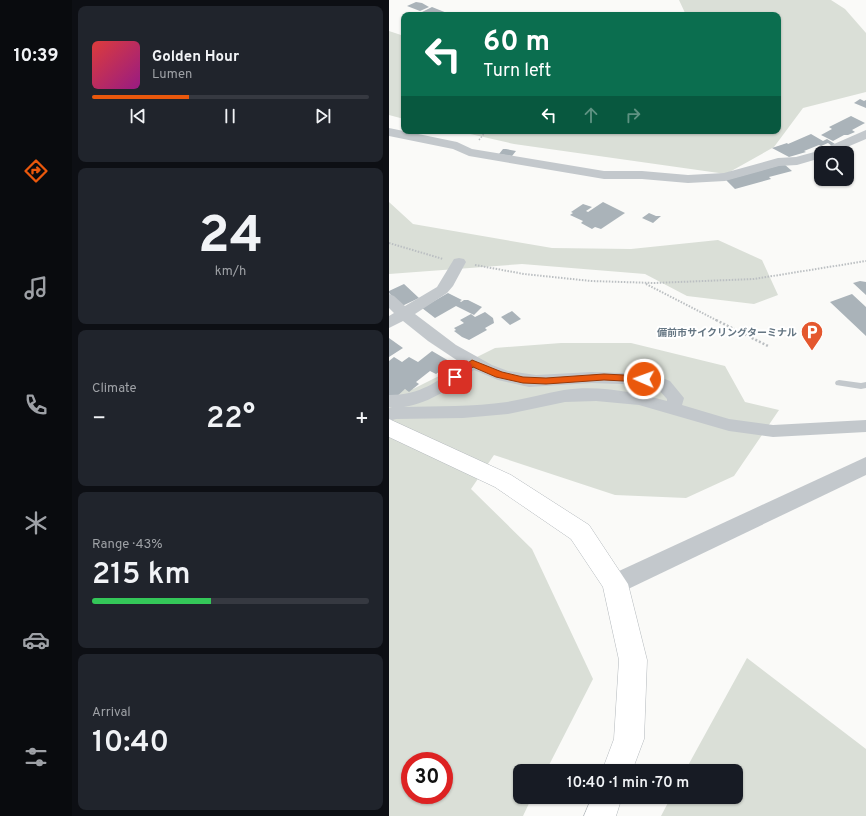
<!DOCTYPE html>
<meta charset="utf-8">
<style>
:root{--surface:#171b24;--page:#20242c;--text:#f1f3f6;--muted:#9ea1a6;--line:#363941;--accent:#ea580c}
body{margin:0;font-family:Overpass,"Noto Sans JP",sans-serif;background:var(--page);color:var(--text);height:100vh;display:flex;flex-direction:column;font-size:15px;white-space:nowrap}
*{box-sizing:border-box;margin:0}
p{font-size:13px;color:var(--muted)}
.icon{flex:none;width:22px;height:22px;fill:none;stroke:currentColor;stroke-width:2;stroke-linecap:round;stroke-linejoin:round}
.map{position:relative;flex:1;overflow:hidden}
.details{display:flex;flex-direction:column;gap:6px;padding:6px;background:#0d0f14;width:317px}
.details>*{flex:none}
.banner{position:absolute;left:12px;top:12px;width:380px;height:122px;border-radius:8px;box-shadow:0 1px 3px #0004;background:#0b6e4f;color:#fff;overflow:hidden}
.tools{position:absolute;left:425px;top:146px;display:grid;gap:8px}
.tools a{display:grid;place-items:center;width:40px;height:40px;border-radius:8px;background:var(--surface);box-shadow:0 1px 3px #0004;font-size:20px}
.speed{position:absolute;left:12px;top:752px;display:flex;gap:8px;font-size:20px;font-weight:700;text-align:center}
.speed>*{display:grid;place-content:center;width:52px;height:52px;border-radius:50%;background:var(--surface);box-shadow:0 1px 3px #0004;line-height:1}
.speed .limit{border:6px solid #d22;background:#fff;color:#111}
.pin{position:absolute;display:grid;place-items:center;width:34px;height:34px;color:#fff;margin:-17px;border-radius:8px;box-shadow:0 2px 6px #0006}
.me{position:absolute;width:44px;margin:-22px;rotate:272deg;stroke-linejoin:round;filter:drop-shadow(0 0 3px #0008)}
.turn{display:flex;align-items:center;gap:14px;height:84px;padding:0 16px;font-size:18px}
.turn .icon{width:52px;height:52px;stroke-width:2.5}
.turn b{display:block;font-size:28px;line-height:34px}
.lanes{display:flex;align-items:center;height:38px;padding:0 16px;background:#0003;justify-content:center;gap:20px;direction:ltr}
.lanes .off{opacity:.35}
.big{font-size:30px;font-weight:600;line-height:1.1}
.details .widget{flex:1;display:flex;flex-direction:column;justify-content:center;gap:6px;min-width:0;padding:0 14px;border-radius:8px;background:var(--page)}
.details .dial{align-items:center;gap:0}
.dial b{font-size:52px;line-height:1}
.song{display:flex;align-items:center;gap:12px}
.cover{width:48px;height:48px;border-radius:6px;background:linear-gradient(135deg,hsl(0 70% 55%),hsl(310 70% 35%))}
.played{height:4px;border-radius:2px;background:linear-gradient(90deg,var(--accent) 35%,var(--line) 35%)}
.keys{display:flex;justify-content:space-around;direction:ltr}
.heat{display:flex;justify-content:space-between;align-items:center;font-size:22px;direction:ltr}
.charge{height:6px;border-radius:3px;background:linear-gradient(90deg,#34c759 43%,var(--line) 0)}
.trip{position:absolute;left:124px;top:764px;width:230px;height:40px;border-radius:8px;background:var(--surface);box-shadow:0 1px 3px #0004;font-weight:600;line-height:40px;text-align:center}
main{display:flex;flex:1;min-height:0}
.dock{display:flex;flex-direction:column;width:72px;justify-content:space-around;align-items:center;background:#090b0e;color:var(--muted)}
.dock .icon{width:28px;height:28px}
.dock .selected{color:var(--accent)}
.dock b{font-size:18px;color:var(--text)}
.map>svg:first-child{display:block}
.green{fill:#dadfd7;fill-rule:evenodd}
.building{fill:#aab3b9}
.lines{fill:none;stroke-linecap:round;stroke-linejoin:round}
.trunk-casing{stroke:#b4b9bd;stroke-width:1}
.path-far2{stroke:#bbbfc2;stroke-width:1.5;stroke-dasharray:1.5 1.5;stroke-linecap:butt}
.path-far1{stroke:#bbbfc2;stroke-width:2;stroke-dasharray:1.5 1.5;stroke-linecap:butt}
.path{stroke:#bbbfc2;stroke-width:2.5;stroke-dasharray:2 2;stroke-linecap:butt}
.service{fill:#c3c8cc;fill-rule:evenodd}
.minor{fill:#c3c8cc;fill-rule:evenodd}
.tertiary{fill:#c3c8cc;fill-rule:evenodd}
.trunk{fill:#fff;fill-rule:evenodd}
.route{fill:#ea580c;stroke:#983908}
.labels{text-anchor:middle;stroke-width:4;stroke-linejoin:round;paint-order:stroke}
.poi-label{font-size:10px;font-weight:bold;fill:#657683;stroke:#fff;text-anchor:end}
</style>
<main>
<nav class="dock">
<b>10:39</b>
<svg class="icon selected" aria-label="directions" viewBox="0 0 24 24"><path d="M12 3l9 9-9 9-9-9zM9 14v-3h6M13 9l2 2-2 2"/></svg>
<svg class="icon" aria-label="music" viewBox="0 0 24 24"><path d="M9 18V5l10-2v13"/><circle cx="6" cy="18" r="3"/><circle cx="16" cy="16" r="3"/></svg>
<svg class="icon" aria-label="phone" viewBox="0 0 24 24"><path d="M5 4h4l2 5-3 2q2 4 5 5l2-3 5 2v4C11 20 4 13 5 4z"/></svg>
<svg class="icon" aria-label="climate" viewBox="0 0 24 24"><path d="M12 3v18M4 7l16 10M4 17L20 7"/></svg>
<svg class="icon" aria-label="car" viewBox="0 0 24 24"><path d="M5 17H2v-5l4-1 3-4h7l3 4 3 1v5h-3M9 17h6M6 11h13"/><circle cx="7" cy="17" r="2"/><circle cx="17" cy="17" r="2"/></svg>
<svg class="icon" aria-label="filters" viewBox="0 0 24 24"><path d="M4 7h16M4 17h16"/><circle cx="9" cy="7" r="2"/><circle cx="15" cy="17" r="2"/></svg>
</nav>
<section class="details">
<div class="widget">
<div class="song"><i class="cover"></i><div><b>Golden Hour</b><p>Lumen</p></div></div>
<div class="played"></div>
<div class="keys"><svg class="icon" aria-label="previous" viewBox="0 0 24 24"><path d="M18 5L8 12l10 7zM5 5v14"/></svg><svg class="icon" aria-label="pause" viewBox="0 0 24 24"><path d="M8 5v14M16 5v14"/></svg><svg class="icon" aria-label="next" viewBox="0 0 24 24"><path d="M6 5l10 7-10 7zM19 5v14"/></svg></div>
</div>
<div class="widget dial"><b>24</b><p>km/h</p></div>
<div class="widget"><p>Climate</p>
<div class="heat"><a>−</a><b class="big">22°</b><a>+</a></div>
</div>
<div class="widget"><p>Range · 43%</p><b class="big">215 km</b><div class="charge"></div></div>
<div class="widget"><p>Arrival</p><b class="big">10:40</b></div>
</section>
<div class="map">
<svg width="477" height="816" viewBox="0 0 477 816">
<rect width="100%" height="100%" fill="#fafaf8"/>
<path class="green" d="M290,0H442L456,9L477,33V92L414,108L385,147L337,174L125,144L68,131H389V15H297Z
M0,31L15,36V119L0,115Z
M0,202L24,224L163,248L242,249L329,240L373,260L389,295L365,304L298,296L256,274L133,264L0,274Z
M172,343H242L336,366L356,402L390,410L345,476L297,498L226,495L105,455L82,489L143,549L204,679L157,771H131V797H143L134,816H0V390L24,389L106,348ZM21,761H55V795H21Z
M358,658L477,749V816H272L282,797H347V771H296Z"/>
<path class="building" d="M27,2L33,3L40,7L31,11L18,6Z
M43,7L63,15H41L33,12Z
M471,99L475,101L477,100V108L465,103Z
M462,116L476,123L463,130L466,132L459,135H455L444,141L432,135L443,129L440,127Z
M422,134L434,141L438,139L446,144L443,146L439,143L432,146L430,145L415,151L417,152L400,157L383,148L398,143L399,144Z
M114,149H117L127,151L123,156L110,154Z
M395,164L403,171L380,177L382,179L346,189L337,180Z
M214,202L236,213L212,229L206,227L203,229L192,223L194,221L181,215L184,213L182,212L194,204L203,207L197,211L199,212Z
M260,213L267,216H272L264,223L253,218Z
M471,281L477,282V295L464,283Z
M15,284L30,298L13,306L0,293V291Z
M59,293L73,300L71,301L72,302L75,300H79L93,307L85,315L67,306L46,318L33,308Z
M463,294L477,307V336L441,302Z
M123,311L132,319L121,325L112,317Z
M96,312L104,318L105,323L96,328L98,330L80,340L73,337L65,331L67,330L65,328L75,323L71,320L82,314L86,317Z
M0,338L14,348L0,357Z
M43,351L72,368L66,373L56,367L47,374L41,371L27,382L30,384L20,392L16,389L6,398L0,397V361L5,357L13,362L20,357L29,362Z"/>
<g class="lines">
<g class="trunk-casing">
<path id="trunk" d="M0,419L122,475L200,525L239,584L258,660L255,739L243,771H213L225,739L230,660L214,587L182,539L106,487L0,437Z
M203,797H233L227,816H195Z"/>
</g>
<path class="path-far2" d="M90,140L97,131"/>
<path class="path-far1" d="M0,243L54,259
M86,265L135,274L202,281L265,283L365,279L477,261
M257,284L329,321"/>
<path class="path" d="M327,320L379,346"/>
<path class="service" d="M450,380L472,383L477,382V388L472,389L447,385L446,383L447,381Z"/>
<path class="minor" d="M0,128L68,142L83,149L215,171H253L299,175L335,173L389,158L407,157L429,151L477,130V139L444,153H432V158L408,165L390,166L336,181L299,183L253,179H215L80,156L64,149L0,136Z
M70,258L75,259L77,262L64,286L58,293L26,314L67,345L103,365L119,371L147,375L203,372L263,374L281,381L295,398L293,405L340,419L384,425L477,420V432L384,437L340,431L250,405L207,401L176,402L119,414L74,418L7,419L0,421V408L3,407H0V395C31,395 49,382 72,363L39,341L14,321L0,328V316L5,313L0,308V294L5,296L16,306L48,287L65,259ZM85,370L109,380L140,387L203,383L259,385L269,389L278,399V401C245,392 209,385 175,390C156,393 137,399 118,402C84,407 49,406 15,407C43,402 64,387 85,370Z"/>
<path class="tertiary" d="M477,457V475L235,591L226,594L217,591L214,584L217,577Z"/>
<use href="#trunk" class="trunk"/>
</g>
<path class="route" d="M83,360L113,372L134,377L157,378L215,374L255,376L260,379L255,382L215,380L157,384L134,383L107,377L84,367L69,379H62L61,377L62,375Z"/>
<defs>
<g id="parking-pin" transform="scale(1.15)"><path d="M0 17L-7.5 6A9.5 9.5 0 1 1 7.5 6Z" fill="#e4572e" stroke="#fff"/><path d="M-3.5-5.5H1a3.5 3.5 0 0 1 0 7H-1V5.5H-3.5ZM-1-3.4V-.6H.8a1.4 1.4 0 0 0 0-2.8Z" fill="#fff"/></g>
</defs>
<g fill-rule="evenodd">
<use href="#parking-pin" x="423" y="332"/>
</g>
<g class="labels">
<g class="poi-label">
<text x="408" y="336">備前市サイクリングターミナル</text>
</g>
</g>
</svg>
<div class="tools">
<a><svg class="icon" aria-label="search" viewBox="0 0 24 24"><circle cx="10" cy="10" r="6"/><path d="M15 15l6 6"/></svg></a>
</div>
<div class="speed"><div class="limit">30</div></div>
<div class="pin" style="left:66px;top:377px;background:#d93025"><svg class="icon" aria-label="arrive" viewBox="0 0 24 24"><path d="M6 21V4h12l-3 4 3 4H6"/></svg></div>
<svg class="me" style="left:255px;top:379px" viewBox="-20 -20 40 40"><circle r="17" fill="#ea580c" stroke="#fff" stroke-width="3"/><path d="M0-11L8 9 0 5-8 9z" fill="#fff"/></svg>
<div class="trip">10:40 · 1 min · 70 m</div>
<div class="banner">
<div class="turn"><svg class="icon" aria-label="left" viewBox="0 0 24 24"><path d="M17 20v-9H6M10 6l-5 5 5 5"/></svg><div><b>60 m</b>Turn left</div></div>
<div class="lanes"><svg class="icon" aria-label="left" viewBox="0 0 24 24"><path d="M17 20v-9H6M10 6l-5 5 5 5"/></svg><svg class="icon off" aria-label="ahead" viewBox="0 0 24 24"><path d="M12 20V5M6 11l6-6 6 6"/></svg><svg class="icon off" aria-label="right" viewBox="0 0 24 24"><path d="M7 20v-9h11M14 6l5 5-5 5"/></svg></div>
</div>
</div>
</main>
